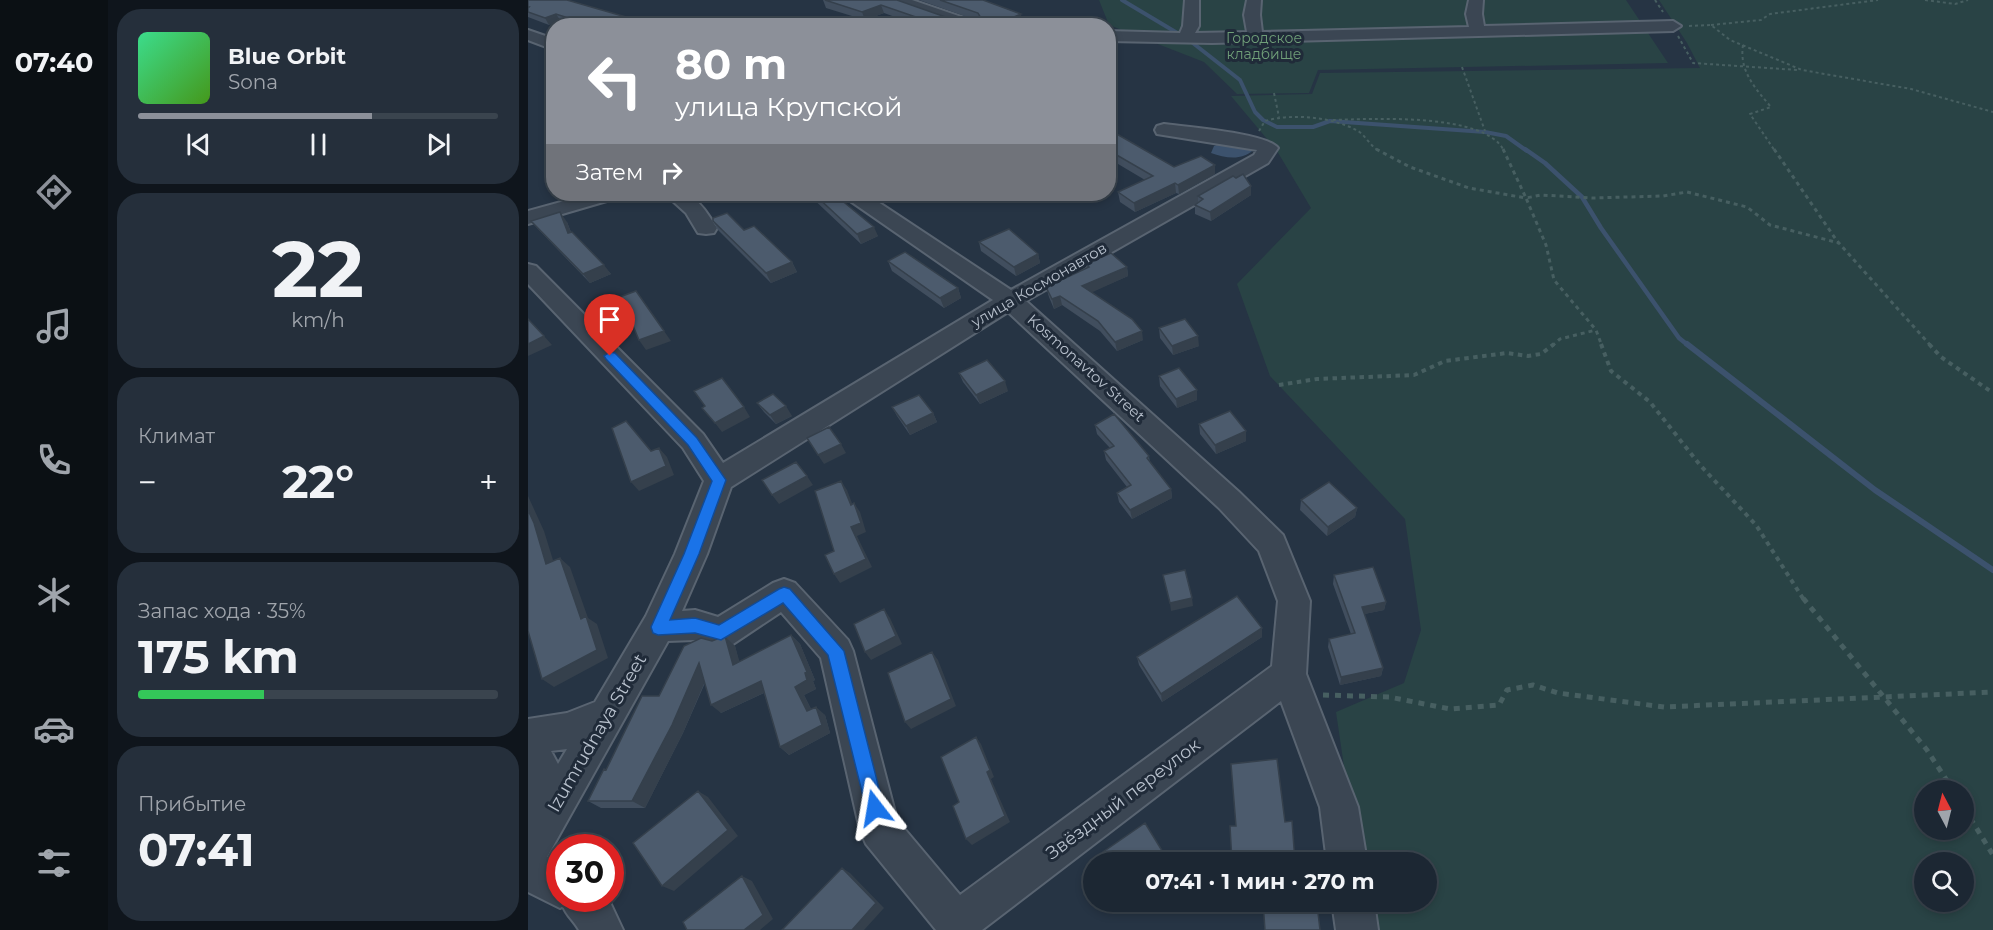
<!DOCTYPE html>
<html lang="ru">
<meta charset="utf-8">
<style>
:root{--surface:#1c2733;--page:#252f3b;--text:#f1f3f6;--muted:#a0a5ac;--line:#3a444e;--accent:#8c9099}
body{margin:0;font-family:Montserrat,sans-serif;background:var(--page);color:var(--text);height:100vh;display:flex;flex-direction:column;font-size:22px;white-space:nowrap}
*{box-sizing:border-box;margin:0}
p{font-size:20px;color:var(--muted)}
.icon{flex:none;width:33px;height:33px;fill:none;stroke:currentColor;stroke-width:2;stroke-linecap:round;stroke-linejoin:round}
.map{position:relative;flex:1;overflow:hidden}
.drawer{display:flex;flex-direction:column;gap:9px;padding:9px;background:#0f151c;width:420px}
.drawer>*{flex:none}
.hud{position:absolute;left:18px;top:18px;width:570px;height:183px;border-radius:24px;box-shadow:0 3px 9px #0003,0 0 0 2px var(--line);background:#8c9099;color:#fff;overflow:hidden}
.needle{width:39px;rotate:353deg}
.fabs{position:absolute;left:1386px;top:780px;display:grid;gap:12px}
.fabs a{display:grid;place-items:center;width:60px;height:60px;border-radius:50%;background:var(--surface);box-shadow:0 3px 9px #0003,0 0 0 2px var(--line);font-size:30px}
.speed{position:absolute;left:18px;top:834px;display:flex;gap:12px;font-size:30px;font-weight:700;text-align:center}
.speed>*{display:grid;place-content:center;width:78px;height:78px;border-radius:50%;background:var(--surface);box-shadow:0 3px 9px #0003,0 0 0 2px var(--line);line-height:1}
.speed .limit{border:9px solid #d22;background:#fff;color:#111}
.pin{position:absolute;display:grid;place-items:center;width:51px;height:51px;color:#fff;margin:-62px -26px;border-radius:50% 50% 50% 0;rotate:-45deg;box-shadow:0 0 6px #0007}
.pin .icon{rotate:45deg}
.me{position:absolute;width:66px;margin:-33px;rotate:346deg;stroke-linejoin:round;filter:drop-shadow(0 0 4px #0008)}
.turn{display:flex;align-items:center;gap:21px;height:126px;padding:0 30px;font-size:27px}
.turn .icon{width:78px;height:78px;stroke-width:2.5}
.turn b{display:block;font-size:42px;line-height:51px}
.then{display:flex;align-items:center;height:57px;padding:0 30px;background:#0003;gap:12px;font-size:22px}
.big{font-size:45px;font-weight:700;line-height:1.1}
.drawer .card{flex:1;display:flex;flex-direction:column;justify-content:center;gap:9px;min-width:0;padding:0 21px;border-radius:24px;background:var(--page)}
.drawer .dial{align-items:center;gap:0}
.dial b{font-size:78px;line-height:1}
.song{display:flex;align-items:center;gap:18px}
.cover{width:72px;height:72px;border-radius:9px;background:linear-gradient(135deg,hsl(150 70% 55%),hsl(100 70% 35%))}
.played{height:6px;border-radius:3px;background:linear-gradient(90deg,var(--accent) 65%,var(--line) 65%)}
.keys{display:flex;justify-content:space-around;direction:ltr}
.heat{display:flex;justify-content:space-between;align-items:center;font-size:33px;direction:ltr}
.charge{height:9px;border-radius:4px;background:linear-gradient(90deg,#34c759 35%,var(--line) 0)}
.trip{position:absolute;left:555px;top:852px;width:354px;height:60px;border-radius:30px;background:var(--surface);box-shadow:0 3px 9px #0003,0 0 0 2px var(--line);font-weight:700;line-height:60px;text-align:center}
main{display:flex;flex:1;min-height:0}
.dock{display:flex;flex-direction:column;width:108px;justify-content:space-around;align-items:center;background:#0b1014;color:var(--muted)}
.dock .icon{width:42px;height:42px}
.dock .selected{color:var(--accent)}
.dock b{font-size:27px;color:var(--text)}
.map>svg:first-child{display:block}
.green{fill:#294345;fill-rule:evenodd}
.water{fill:#3c526d}
.lines{fill:none;stroke-linecap:round;stroke-linejoin:round}
.stream-far2{stroke:#3c526d;stroke-width:4}
.stream-far1{stroke:#3c526d;stroke-width:4.5}
.stream{stroke:#3c526d;stroke-width:6}
.minor-casing{stroke:#596471;stroke-width:4}
.path-far3{stroke:#475f61;stroke-width:2;stroke-dasharray:3 3;stroke-linecap:butt}
.path-far2{stroke:#475f61;stroke-width:3;stroke-dasharray:4 4;stroke-linecap:butt}
.path-far1{stroke:#475f61;stroke-width:4;stroke-dasharray:4.5 4.5;stroke-linecap:butt}
.path{stroke:#475f61;stroke-width:5;stroke-dasharray:6 6;stroke-linecap:butt}
.minor{fill:#3b4653;fill-rule:evenodd}
.wall{fill:#414e5e}
.shaded-wall{fill:#35404c}
.building{fill:#4c5b6d;stroke:#35404c;stroke-width:1.5}
.route{fill:#1a73e8;stroke:#114b97;stroke-width:1.5}
.labels{text-anchor:middle;stroke-width:6;stroke-linejoin:round;paint-order:stroke}
.far-park-label{font-size:14px;fill:#6f9e78;stroke:#202b39}
.street-label{font-size:15px;fill:#b8c1cd;stroke:#202b39}
.near-street-label{font-size:18px;fill:#b8c1cd;stroke:#202b39}
</style>
<main>
<nav class="dock">
<b>07:40</b>
<svg class="icon selected" aria-label="directions" viewBox="0 0 24 24"><path d="M12 3l9 9-9 9-9-9zM9 14v-3h6M13 9l2 2-2 2"/></svg>
<svg class="icon" aria-label="music" viewBox="0 0 24 24"><path d="M9 18V5l10-2v13"/><circle cx="6" cy="18" r="3"/><circle cx="16" cy="16" r="3"/></svg>
<svg class="icon" aria-label="phone" viewBox="0 0 24 24"><path d="M5 4h4l2 5-3 2q2 4 5 5l2-3 5 2v4C11 20 4 13 5 4z"/></svg>
<svg class="icon" aria-label="climate" viewBox="0 0 24 24"><path d="M12 3v18M4 7l16 10M4 17L20 7"/></svg>
<svg class="icon" aria-label="car" viewBox="0 0 24 24"><path d="M5 17H2v-5l4-1 3-4h7l3 4 3 1v5h-3M9 17h6M6 11h13"/><circle cx="7" cy="17" r="2"/><circle cx="17" cy="17" r="2"/></svg>
<svg class="icon" aria-label="filters" viewBox="0 0 24 24"><path d="M4 7h16M4 17h16"/><circle cx="9" cy="7" r="2"/><circle cx="15" cy="17" r="2"/></svg>
</nav>
<section class="drawer">
<div class="card">
<div class="song"><i class="cover"></i><div><b>Blue Orbit</b><p>Sona</p></div></div>
<div class="played"></div>
<div class="keys"><svg class="icon" aria-label="previous" viewBox="0 0 24 24"><path d="M18 5L8 12l10 7zM5 5v14"/></svg><svg class="icon" aria-label="pause" viewBox="0 0 24 24"><path d="M8 5v14M16 5v14"/></svg><svg class="icon" aria-label="next" viewBox="0 0 24 24"><path d="M6 5l10 7-10 7zM19 5v14"/></svg></div>
</div>
<div class="card dial"><b>22</b><p>km/h</p></div>
<div class="card"><p>Климат</p>
<div class="heat"><a>−</a><b class="big">22°</b><a>+</a></div>
</div>
<div class="card"><p>Запас хода · 35%</p><b class="big">175 km</b><div class="charge"></div></div>
<div class="card"><p>Прибытие</p><b class="big">07:41</b></div>
</section>
<div class="map">
<svg width="1465" height="930" viewBox="0 0 1465 930">
<rect width="100%" height="100%" fill="#263444"/>
<path class="green" d="M571,0H1098L1140,63L790,70L781,93L709,94L676,62L581,25Z
M1131,0H1465V930H841L836,902H898V862H830L808,712L876,683L893,630L877,519L742,376L709,284L783,208L749,151L703,96L784,94L792,73L1172,68L1159,43ZM1396,790H1436V830H1396ZM1396,862H1436V902H1396Z"/>
<path class="water" d="M696,142L724,145L725,150C714,161 697,158 683,153L686,146Z"/>
<g class="lines">
<path class="stream-far2" d="M594,0L661,40L712,80L727,112L735,120L749,127H785L802,121L957,132L978,136L999,151"/>
<path class="stream-far1" d="M997,149L1017,163L1054,197L1073,228L1151,338L1161,346"/>
<path class="stream" d="M1159,344L1347,490L1465,570"/>
<g class="minor-casing">
<path id="minor" d="M362,0H384L451,23L453,26H429L364,3Z
M657,0H671V26L667,33L719,32L716,15L719,0H733L732,15L734,32L941,27L938,14L941,0H955L954,14L956,26L1145,21L1153,26L1145,31L684,43L580,41V31L652,33L655,26Z
M0,30L26,39V50L0,40Z
M636,124C657,127 739,133 750,148L740,163L498,301L711,492L755,535L782,601L778,674L830,807L839,862H799L792,807L753,701L454,930H408L338,844L332,830L293,658L253,612L205,644L193,648L167,640L140,641L19,857L32,864V898H80L95,930H51C46,921 38,915 35,906L32,908L0,892V719L39,713L67,702L118,616L147,554L176,481L155,448L0,284V264L8,266L175,434L195,463L465,300L318,198L315,194H338L483,290L726,155L729,150L629,134L627,130L629,126ZM480,312L691,508L731,551L750,601L744,666L432,895L369,820L325,651L320,640L267,583L256,579L245,583L190,617L167,610L154,611L179,554L203,487ZM39,749L30,764L23,751Z
M62,194H92L89,198L0,224V211Z
M137,194C167,191 173,204 189,228L186,233L178,234L170,233L158,213Z
M804,902H846L850,930H808Z"/>
</g>
<path class="path-far3" d="M1127,0L1135,12
M1397,0L1427,4L1440,0
M1183,25L1233,20L1242,14L1350,0
M1161,26L1183,25L1202,40L1274,70L1383,89L1465,112
M1150,36L1165,63L1270,70
M1215,45C1211,71 1227,88 1243,107L1222,114L1247,151
M934,67L957,131
M746,93L751,117
M805,120C842,119 958,112 976,151
M731,131L737,121C764,113 805,117 830,131C838,136 842,146 851,151"/>
<path class="path-far2" d="M848,149L882,167L941,188L998,198L1018,245L1026,280L1068,330L1074,346
M975,149L998,198L1013,195L1064,198L1135,196L1159,192L1219,207L1242,225L1311,243
M1246,149L1309,241L1403,346
M1024,346L1032,339L1068,330"/>
<path class="path-far1" d="M1073,344L1083,371L1122,402L1172,465L1228,525L1276,600
M1401,344L1413,357L1465,393
M751,385L789,379L886,375L917,361L979,353L1000,356L1013,354L1026,344"/>
<path class="path" d="M1275,598L1399,750L1425,790
M795,695L861,697L922,709L971,705L979,690L1005,685L1030,693L1136,707L1465,692
M1436,808L1465,855"/>
<use href="#minor" class="minor"/>
</g>
<path class="wall" d="M0,0L41,1L102,24L98,26H48L32,20L21,25L0,17Z
M295,0H369L426,20L445,19L391,0H455L494,22L485,26H392L356,13L337,20L298,8Z
M580,129L646,167L687,165V174L651,194L648,193L607,212L592,202L590,192L617,180L580,158Z
M280,194H306L350,236L333,244Z
M364,194H390L374,200Z
M723,195L683,221L667,214V205L670,202V196Z
M3,221L39,222L43,232L83,274L62,283L11,230Z
M185,221L264,262L269,272L243,283L190,230Z
M451,242L510,254L512,263L488,276L453,251Z
M360,261L430,288L433,298L416,308L364,271Z
M558,264L599,267L600,276L563,292L615,340L589,351L572,331L534,305L526,309L521,297L518,287L559,268Z
M631,328L671,346L645,355L632,338Z
M431,373L480,391L452,404L435,382Z
M631,376L669,400L649,408L632,386Z
M229,403L264,416L248,424L236,412Z
M364,407L405,413L409,422L382,435L369,416Z
M671,424L718,441L688,454L672,434Z
M567,425L621,456L622,463L643,489L644,498L604,519L591,502L589,493L599,487L578,460L576,451L582,448L569,434Z
M773,500L829,508L827,517L799,536L772,510Z
M806,575L858,602L856,610L836,614L855,668L853,676L812,685L800,647L801,639L823,634L805,584Z
M734,628V637L634,702L611,665L609,657Z
M263,635L272,644L287,680L285,681L288,689L276,695L283,709L297,715L302,733L261,755L252,747L236,693L193,713L177,683L155,733L117,808H73L60,801L78,770L131,696L184,641L197,636L207,646L211,662Z"/>
<path class="shaded-wall" d="M353,5L356,13L337,20L334,12Z
M28,14L32,20L21,25L17,18Z
M493,14L494,22L485,26H463Z
M98,17L102,24L98,26H78Z
M687,165V174L651,194L650,185Z
M647,183L648,193L607,212L606,203Z
M723,186V195L683,221L682,212Z
M372,194H390L374,200Z
M32,212L39,222L47,243L40,233Z
M346,227L350,236L333,244L329,234Z
M510,254L512,263L488,276L486,267Z
M264,262L269,272L243,283L238,273Z
M76,265L83,274L62,283L55,274Z
M599,267L600,276L556,296L554,286Z
M430,288L433,298L416,308L412,298Z
M108,291L143,341L118,350L111,340Z
M532,296L534,305L526,309L524,299Z
M614,331L615,340L589,351L587,342Z
M16,336L24,345L0,356V344Z
M670,336L671,346L645,355L644,346Z
M477,381L480,391L452,404L448,395Z
M669,390V400L649,408L648,399Z
M258,406L264,416L248,424L242,415Z
M216,407L222,417L194,432L187,423Z
M405,413L409,422L382,435L378,426Z
M718,431V441L688,454L687,445Z
M313,444L318,453L296,464L290,455Z
M131,448L139,457L146,475L111,491L103,482Z
M279,476L285,485L251,504L244,495Z
M313,481L319,490L328,514L323,505Z
M643,489L644,498L604,519L602,510Z
M0,496L16,531L29,573L18,564L0,510Z
M326,503L332,512L338,532L329,536L344,567L312,583L306,574L323,527Z
M829,508L827,517L799,536L800,527Z
M32,558L42,567L60,618L69,624L80,658L26,687L14,679L53,619Z
M664,598L665,606L643,611L642,603Z
M858,602L856,610L832,615L834,607Z
M356,609L362,618L374,644L343,660L337,652Z
M734,628V637L634,702L633,694Z
M263,635L272,644L287,680L285,681L288,689L276,695L288,719L279,711L267,687Z
M197,636L207,646L215,674L205,665Z
M404,652L410,660L428,706L383,729L377,722Z
M171,663L181,672L155,733L117,808L104,801Z
M855,668L853,676L812,685L813,677Z
M233,681L242,690L193,713L183,705Z
M288,707L297,715L302,733L261,755L252,747Z
M448,737L453,744L466,777L463,779L482,822L444,845L438,839L459,772Z
M170,791L180,797L210,836L146,891L134,886Z
M314,868L322,873L356,908L336,930H324Z
M214,876L224,881L245,919L232,930H216Z"/>
<path class="building" d="M0,0H39L98,17L78,26H65L28,14L17,18L0,12V8L1,7H0Z
M297,0H369L426,20L453,18L450,13L412,0H455L493,14L463,26H414L353,5L334,12Z
M580,129L646,167L673,156L687,165L650,185L647,183L606,203L590,192L625,176L580,150Z
M715,174L723,186L682,212L667,205L675,199L670,196L705,176L708,178Z
M286,194H306L346,227L329,234Z
M32,212L40,233L44,232L76,265L55,274L3,221Z
M199,213L216,230L226,226L264,262L238,273L185,221V218Z
M481,229L510,254L486,267L451,242Z
M377,252L430,288L412,298L360,261Z
M583,253L599,267L554,286L604,319L614,331L587,342L570,321L532,296L524,299L518,287L561,267L558,264Z
M108,291L136,331L111,340L101,316L89,298Z
M0,319L16,336L0,344Z
M657,319L670,336L644,346L631,328Z
M459,360L477,381L448,395L431,373Z
M651,368L669,390L648,399L631,376Z
M194,378L216,407L187,423L174,408L177,406L166,391Z
M245,394L258,406L242,415L229,403Z
M391,395L405,413L378,426L364,407Z
M702,411L718,431L687,445L671,424Z
M586,414L621,456L619,458L643,489L602,510L589,493L603,485L576,451L586,446L567,425Z
M98,421L123,451L131,448L138,466L103,482L84,428Z
M301,427L313,444L290,455L279,438Z
M268,462L279,476L244,495L234,480Z
M313,481L323,505L326,503L333,523L323,527L338,559L306,574L297,555L306,551L287,491Z
M801,482L829,508L800,527L773,500Z
M0,510L6,523L18,564L32,558L53,619L58,616L69,650L14,679L0,631Z
M845,567L858,602L834,607L855,668L813,677L801,639L827,633L806,575Z
M657,570L664,598L642,603L635,575Z
M709,596L734,628L633,694L609,657Z
M356,609L368,636L337,652L326,624Z
M263,635L279,672L277,673L279,680L267,687L279,711L288,707L294,725L252,747L233,681L183,705L171,663L144,725L104,801H60L76,769L78,770L114,696H131L156,646L173,638L184,641L197,636L205,665Z
M404,652L423,699L377,722L360,673Z
M448,737L462,770L459,772L477,816L438,839L425,806L431,802L413,757Z
M749,759L757,822L764,821L767,862H704L702,826H708L703,764Z
M170,791L200,830L134,886L105,843Z
M617,823L641,862H581L575,852Z
M314,868L348,903L324,930H254Z
M214,876L235,915L216,930H159L155,922Z
M735,902H771V905L789,904L792,930H737Z"/>
<path class="route" d="M82,352L87,353L169,438L198,480L171,554L142,620L167,618L191,625L251,589L256,587L262,589L316,651L356,808L353,814L347,817L340,814L338,808L300,655L255,603L193,640L167,633L130,635L125,633L123,627L156,554L184,481L160,445L78,359L76,356Z"/>
<g class="labels">
<g class="far-park-label">
<text x="736" y="43">Городское<tspan x="736" dy="16">кладбище</tspan></text>
</g>
<g class="street-label">
<text transform="translate(511 285) rotate(-30)" y="5">улица Космонавтов</text>
<text transform="translate(558 368) rotate(42)" y="5">Kosmonavtov Street</text>
</g>
<g class="near-street-label">
<text transform="translate(69 733) rotate(-60)" y="6">Izumrudnaya Street</text>
<text transform="translate(595 799) rotate(-37)" y="6">Звёздный переулок</text>
</g>
</g>
</svg>
<div class="fabs">
<a><svg class="needle" viewBox="-14 -14 28 28"><path d="M0-13l5 13h-10z" fill="#e53935"/><path d="M0 13l5-13h-10z" fill="#a0a5ac"/></svg></a>
<a><svg class="icon" aria-label="search" viewBox="0 0 24 24"><circle cx="10" cy="10" r="6"/><path d="M15 15l6 6"/></svg></a>
</div>
<div class="speed"><div class="limit">30</div></div>
<div class="pin" style="left:82px;top:356px;background:#d93025"><svg class="icon" aria-label="arrive" viewBox="0 0 24 24"><path d="M6 21V4h12l-3 4 3 4H6"/></svg></div>
<svg class="me" style="left:347px;top:808px" viewBox="-20 -20 40 40"><path d="M0-17L14 15 0 8-14 15z" fill="#1a73e8" stroke="#fff" stroke-width="4"/></svg>
<div class="trip">07:41 · 1 мин · 270 m</div>
<div class="hud">
<div class="turn"><svg class="icon" aria-label="left" viewBox="0 0 24 24"><path d="M17 20v-9H6M10 6l-5 5 5 5"/></svg><div><b>80 m</b>улица Крупской</div></div>
<div class="then">Затем<svg class="icon" aria-label="right" viewBox="0 0 24 24"><path d="M7 20v-9h11M14 6l5 5-5 5"/></svg></div>
</div>
</div>
</main>
